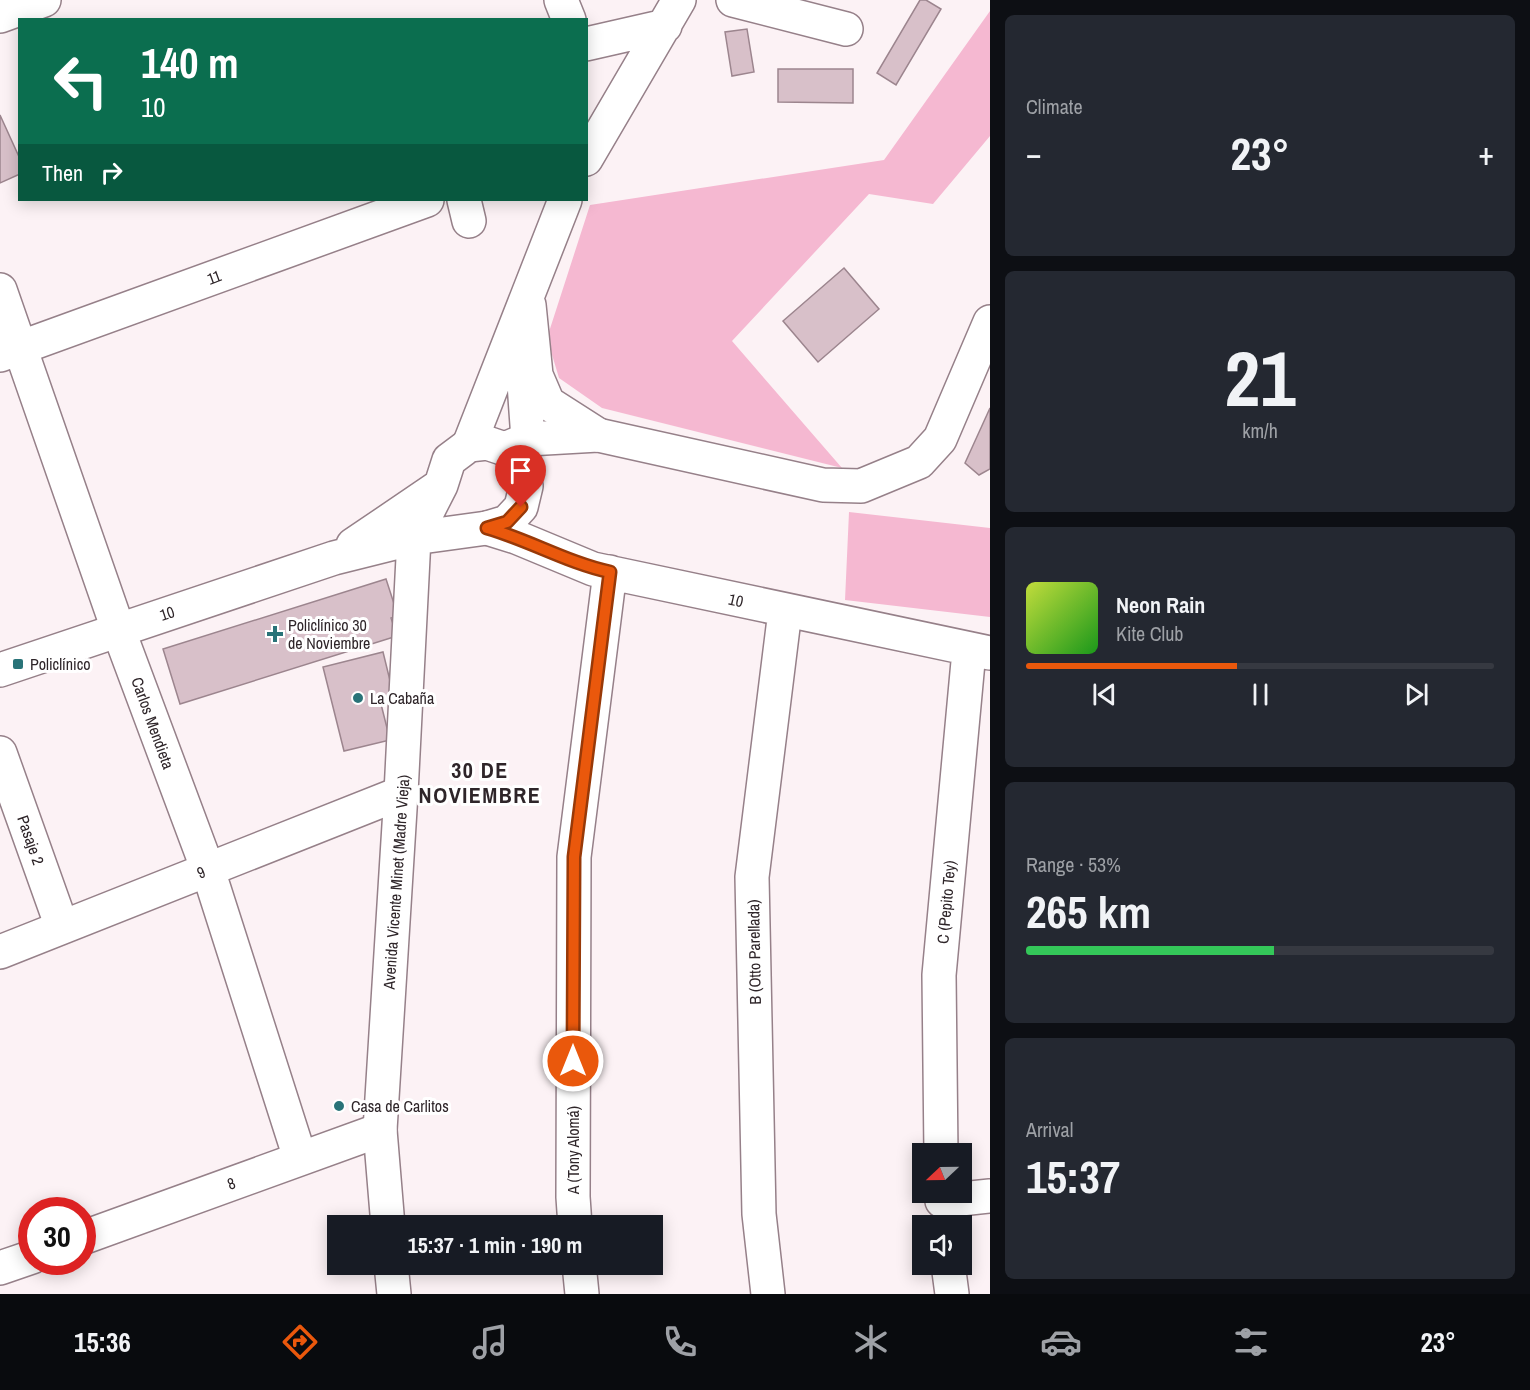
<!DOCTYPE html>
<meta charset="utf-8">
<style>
:root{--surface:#171b24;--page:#242831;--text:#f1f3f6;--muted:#9ea1a6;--line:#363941;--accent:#ea580c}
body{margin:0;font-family:"Archivo Narrow",sans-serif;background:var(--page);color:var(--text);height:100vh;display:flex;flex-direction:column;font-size:22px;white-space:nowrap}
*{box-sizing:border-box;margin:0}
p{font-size:20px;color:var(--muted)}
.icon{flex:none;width:33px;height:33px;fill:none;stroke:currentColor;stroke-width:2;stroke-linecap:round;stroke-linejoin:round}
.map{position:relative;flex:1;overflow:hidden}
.side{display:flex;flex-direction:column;gap:15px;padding:15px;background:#0d0f14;width:540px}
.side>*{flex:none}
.hud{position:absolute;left:18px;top:18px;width:570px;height:183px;border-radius:0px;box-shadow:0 3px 15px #0003;background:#0b6e4f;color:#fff;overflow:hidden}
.needle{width:39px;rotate:248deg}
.controls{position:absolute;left:912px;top:1143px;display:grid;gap:12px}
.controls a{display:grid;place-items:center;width:60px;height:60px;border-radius:0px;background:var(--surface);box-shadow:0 3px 15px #0003;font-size:30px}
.speed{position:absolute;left:18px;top:1197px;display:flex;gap:12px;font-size:30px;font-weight:700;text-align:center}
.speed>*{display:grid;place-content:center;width:78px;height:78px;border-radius:50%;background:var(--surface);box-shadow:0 3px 15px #0003;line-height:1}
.speed .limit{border:9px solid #d22;background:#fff;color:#111}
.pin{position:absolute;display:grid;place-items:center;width:51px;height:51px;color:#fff;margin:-62px -26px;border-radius:50% 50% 50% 0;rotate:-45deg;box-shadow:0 0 6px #0007}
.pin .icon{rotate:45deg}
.me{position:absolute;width:66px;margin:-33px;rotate:0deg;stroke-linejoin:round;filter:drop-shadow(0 0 4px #0008)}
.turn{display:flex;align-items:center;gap:21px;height:126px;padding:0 24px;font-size:27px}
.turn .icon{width:78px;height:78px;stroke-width:2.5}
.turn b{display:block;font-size:42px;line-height:51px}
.then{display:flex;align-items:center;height:57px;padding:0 24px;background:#0003;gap:12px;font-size:22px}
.big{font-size:45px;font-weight:700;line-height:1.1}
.side .widget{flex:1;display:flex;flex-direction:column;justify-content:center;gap:9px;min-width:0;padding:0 21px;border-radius:9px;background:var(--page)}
.side .dial{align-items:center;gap:0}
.dial b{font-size:78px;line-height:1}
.song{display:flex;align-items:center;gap:18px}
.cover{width:72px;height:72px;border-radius:9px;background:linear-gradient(135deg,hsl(70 70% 55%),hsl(120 70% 35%))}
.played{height:6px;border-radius:3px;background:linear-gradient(90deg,var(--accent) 45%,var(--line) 45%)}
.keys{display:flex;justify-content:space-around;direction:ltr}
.heat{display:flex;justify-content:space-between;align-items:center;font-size:33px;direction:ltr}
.charge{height:9px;border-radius:4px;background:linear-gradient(90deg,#34c759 53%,var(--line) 0)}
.trip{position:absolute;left:327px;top:1215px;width:336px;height:60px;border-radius:0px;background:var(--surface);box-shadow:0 3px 15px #0003;font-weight:700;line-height:60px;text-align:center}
.tab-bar{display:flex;height:96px;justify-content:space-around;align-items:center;background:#090b0e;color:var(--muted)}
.tab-bar .icon{width:42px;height:42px}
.tab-bar .selected{color:var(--accent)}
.tab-bar b{font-size:27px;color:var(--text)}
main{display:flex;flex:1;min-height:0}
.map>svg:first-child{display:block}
.green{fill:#f5b8d1}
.building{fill:#d8c0c9;stroke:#9c858e;stroke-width:1.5}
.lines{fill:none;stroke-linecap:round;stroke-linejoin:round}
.minor-casing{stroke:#968089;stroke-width:36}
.major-casing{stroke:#968089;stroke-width:36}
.minor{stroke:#fff;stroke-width:33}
.major{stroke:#fff;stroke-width:33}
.route-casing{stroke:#983908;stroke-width:15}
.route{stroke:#ea580c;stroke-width:10}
.poi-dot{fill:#297378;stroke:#fff;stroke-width:2}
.labels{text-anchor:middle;stroke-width:6;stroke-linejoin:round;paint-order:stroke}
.street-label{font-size:16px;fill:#2e2529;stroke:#fff}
.poi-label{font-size:16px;fill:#2e2529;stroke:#fff;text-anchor:start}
.district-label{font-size:22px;font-weight:bold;letter-spacing:1.5px;fill:#2e2529;stroke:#fff}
</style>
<main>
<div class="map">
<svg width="990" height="1294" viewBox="0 0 990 1294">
<rect width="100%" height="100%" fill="#fcf2f5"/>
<path class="green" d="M990,11V136L933,204L869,194L732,341L842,468L602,408L559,378L547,338L590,205L884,160Z
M849,512L990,528V617L845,600Z"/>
<path class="building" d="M920,0H926L941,9L896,85L877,73Z
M747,29L754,72L732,76L725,32Z
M778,69H853V103L778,102Z
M0,115L20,159V174L0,183Z
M844,268L879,309L818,362L783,321Z
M990,408V469L979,475L965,463Z
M386,579L398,616L391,618L397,636L180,704L163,649Z
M383,652L394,697L380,700L390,740L344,751L323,667Z"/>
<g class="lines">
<g class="minor-casing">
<path id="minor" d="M561,0L569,20
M733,0L846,29
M0,16L44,0
M586,44L665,26
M586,159L679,0
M464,200L469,221
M0,290L118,629L208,870L300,1158
M529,305L536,375L548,403L598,435
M0,355L427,200
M523,369L528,439
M469,445L565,200
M487,528L516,537L593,569L990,653
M0,753L62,927
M0,952L401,793
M941,1154L939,975L969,651
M942,1201L990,1196
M575,1226L573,1197L574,857L610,572
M82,1238L380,1130
M579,1264L582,1294
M948,1264L952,1294
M0,1268L32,1257
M768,1294L759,1214L752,877L785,611"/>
</g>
<g class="major-casing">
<path id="major" d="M505,449L528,439L598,435L823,485L861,486L919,462L940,439L990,322
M353,545L437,488
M0,670L334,558L414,538L487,528L507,522L521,507L526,486L521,465L505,449L487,443L469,445L449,460L441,485L414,538L401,793L380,1130L388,1226
M391,1264L394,1294"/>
</g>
<use href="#minor" class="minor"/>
<use href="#major" class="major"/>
</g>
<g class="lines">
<g class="route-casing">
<path id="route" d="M521,507L507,522L487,528C529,540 568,563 610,572L574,857L573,1061"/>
</g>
<use href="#route" class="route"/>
</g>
<g class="poi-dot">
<path d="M272 625h6v6h6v6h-6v6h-6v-6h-6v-6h6z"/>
<rect x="12" y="658" width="12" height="12" rx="3"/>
<circle cx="358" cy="698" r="6"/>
<circle cx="339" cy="1106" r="6"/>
</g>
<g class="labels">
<g class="street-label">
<text transform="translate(214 277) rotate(-20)" y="6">11</text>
<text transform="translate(736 600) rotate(13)" y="6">10</text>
<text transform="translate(167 613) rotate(-18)" y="6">10</text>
<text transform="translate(153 723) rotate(70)" y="6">Carlos Mendieta</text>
<text transform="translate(31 840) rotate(71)" y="6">Pasaje 2</text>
<text transform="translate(201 872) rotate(-22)" y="6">9</text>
<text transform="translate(396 882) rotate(-86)" y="6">Avenida Vicente Minet (Madre Vieja)</text>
<text transform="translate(946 902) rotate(-85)" y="6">C (Pepito Tey)</text>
<text transform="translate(754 952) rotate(-91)" y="6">B (Otto Parellada)</text>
<text transform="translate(573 1150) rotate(-90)" y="6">A (Tony Alomá)</text>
<text transform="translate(231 1183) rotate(-20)" y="6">8</text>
</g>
<g class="poi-label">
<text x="288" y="631">Policlínico 30<tspan x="288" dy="18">de Noviembre</tspan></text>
<text x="30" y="670">Policlínico</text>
<text x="370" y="704">La Cabaña</text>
<text x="351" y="1112">Casa de Carlitos</text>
</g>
<g class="district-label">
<text x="480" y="778">30 DE<tspan x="480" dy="25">NOVIEMBRE</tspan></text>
</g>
</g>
</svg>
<div class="controls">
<a><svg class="needle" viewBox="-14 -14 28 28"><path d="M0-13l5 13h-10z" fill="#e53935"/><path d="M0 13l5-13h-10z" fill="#9ea1a6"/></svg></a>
<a><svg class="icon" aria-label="sound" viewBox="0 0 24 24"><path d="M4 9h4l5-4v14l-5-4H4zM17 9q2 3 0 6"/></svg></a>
</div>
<div class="speed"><div class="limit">30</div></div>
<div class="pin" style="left:521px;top:507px;background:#d93025"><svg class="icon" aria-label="arrive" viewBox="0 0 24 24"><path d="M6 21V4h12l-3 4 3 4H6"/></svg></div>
<svg class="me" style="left:573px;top:1061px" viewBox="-20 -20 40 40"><circle r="17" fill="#ea580c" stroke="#fff" stroke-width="3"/><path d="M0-11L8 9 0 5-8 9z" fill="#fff"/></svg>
<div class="trip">15:37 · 1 min · 190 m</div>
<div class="hud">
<div class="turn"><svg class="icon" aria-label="left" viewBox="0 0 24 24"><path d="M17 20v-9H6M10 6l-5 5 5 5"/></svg><div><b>140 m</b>10</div></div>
<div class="then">Then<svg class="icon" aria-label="right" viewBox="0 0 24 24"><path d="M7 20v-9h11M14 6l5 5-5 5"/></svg></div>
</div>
</div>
<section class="side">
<div class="widget"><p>Climate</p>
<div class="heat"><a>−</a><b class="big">23°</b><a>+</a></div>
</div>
<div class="widget dial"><b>21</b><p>km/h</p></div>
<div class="widget">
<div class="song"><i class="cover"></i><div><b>Neon Rain</b><p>Kite Club</p></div></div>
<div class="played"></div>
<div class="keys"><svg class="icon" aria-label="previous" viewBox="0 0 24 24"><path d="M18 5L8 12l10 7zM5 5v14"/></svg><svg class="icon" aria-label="pause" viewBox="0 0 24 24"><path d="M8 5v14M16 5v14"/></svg><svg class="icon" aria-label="next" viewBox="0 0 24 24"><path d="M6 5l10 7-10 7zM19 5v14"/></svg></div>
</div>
<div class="widget"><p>Range · 53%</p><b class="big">265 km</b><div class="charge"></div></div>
<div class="widget"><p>Arrival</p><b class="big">15:37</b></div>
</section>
</main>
<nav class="tab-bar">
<b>15:36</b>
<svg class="icon selected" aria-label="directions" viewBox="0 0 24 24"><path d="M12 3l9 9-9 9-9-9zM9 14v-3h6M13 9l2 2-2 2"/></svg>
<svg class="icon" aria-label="music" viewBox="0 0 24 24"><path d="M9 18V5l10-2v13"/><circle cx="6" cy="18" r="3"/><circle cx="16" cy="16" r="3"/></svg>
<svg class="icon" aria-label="phone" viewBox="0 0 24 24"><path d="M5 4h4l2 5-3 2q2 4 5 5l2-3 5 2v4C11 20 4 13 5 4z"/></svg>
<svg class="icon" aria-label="climate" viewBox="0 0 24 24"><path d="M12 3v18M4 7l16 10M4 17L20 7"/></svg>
<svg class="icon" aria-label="car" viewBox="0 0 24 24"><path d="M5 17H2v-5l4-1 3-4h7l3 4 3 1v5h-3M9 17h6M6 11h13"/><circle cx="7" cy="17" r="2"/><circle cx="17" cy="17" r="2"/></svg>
<svg class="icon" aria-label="filters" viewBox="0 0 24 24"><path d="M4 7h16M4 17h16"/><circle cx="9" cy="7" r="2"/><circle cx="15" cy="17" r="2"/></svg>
<b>23°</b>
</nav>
